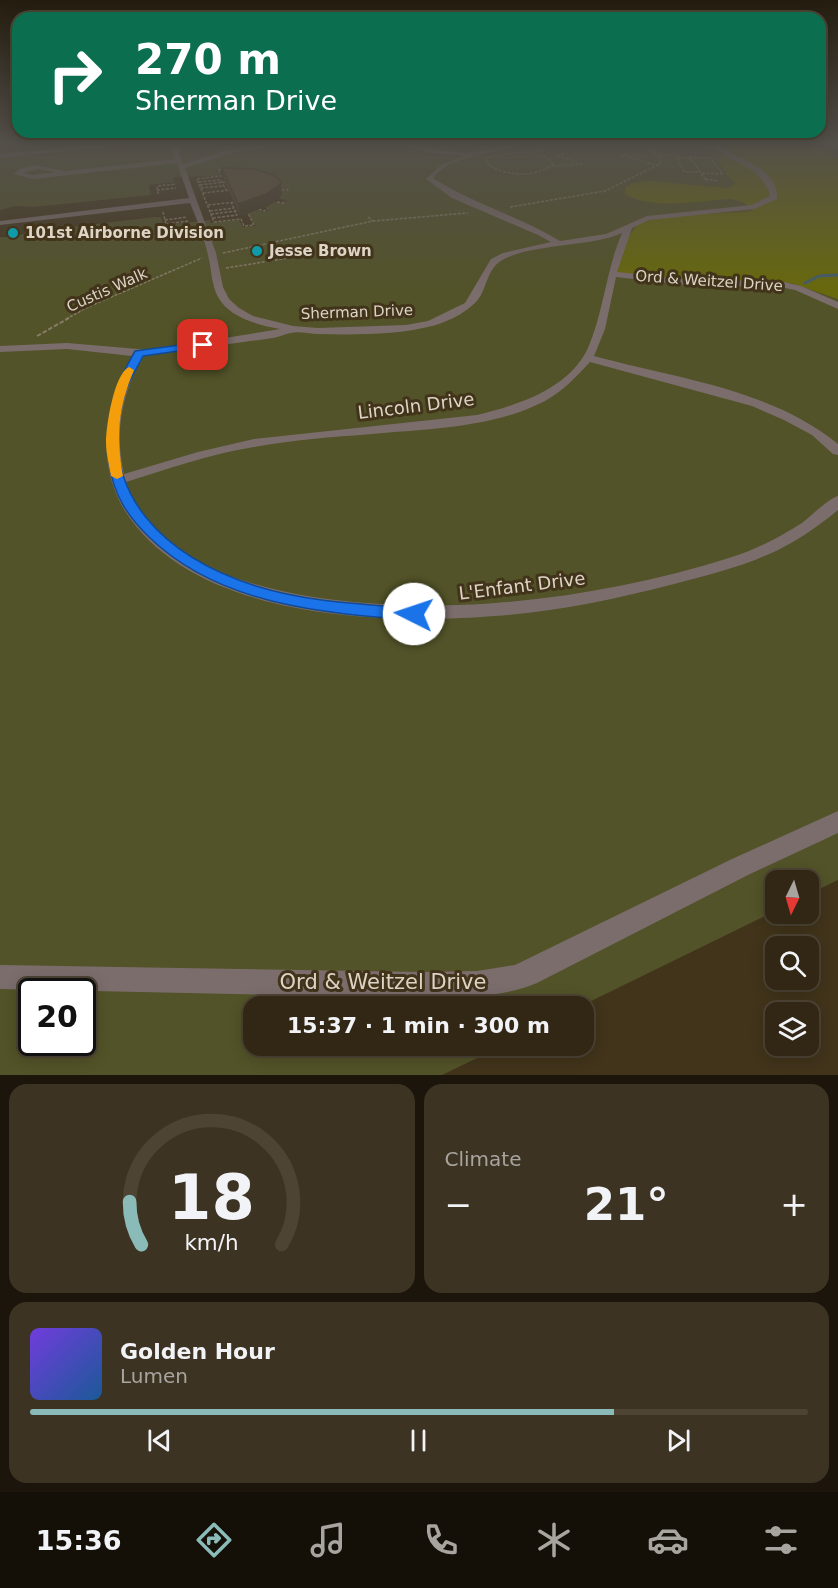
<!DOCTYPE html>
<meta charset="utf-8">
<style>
:root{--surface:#322714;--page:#3d3322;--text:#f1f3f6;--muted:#a8a5a0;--line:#4d4434;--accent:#8bbbb9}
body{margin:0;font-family:"DejaVu Sans",sans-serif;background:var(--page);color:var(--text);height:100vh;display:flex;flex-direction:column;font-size:22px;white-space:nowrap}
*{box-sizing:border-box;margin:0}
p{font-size:20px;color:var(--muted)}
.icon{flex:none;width:33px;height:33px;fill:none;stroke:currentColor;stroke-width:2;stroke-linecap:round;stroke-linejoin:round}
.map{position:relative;height:1075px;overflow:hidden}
.drawer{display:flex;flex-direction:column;gap:9px;padding:9px;background:#1c150b;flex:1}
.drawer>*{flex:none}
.hud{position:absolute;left:12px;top:12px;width:814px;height:126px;border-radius:18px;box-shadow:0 3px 15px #0003,0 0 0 2px var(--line);background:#0b6e4f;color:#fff;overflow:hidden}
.needle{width:39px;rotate:185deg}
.fabs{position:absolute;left:765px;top:870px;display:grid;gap:12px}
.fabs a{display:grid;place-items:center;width:54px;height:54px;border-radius:12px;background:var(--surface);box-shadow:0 3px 15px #0003,0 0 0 2px var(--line);font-size:30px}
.speed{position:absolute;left:18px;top:978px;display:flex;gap:12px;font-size:30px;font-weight:700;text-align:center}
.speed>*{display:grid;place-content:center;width:78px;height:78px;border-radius:50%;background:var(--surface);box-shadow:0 3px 15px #0003,0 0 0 2px var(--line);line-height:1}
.speed .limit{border:3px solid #111;border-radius:9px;background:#fff;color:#111}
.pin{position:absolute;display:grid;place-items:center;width:51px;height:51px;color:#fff;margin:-26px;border-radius:12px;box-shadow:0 3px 9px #0006}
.me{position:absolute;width:66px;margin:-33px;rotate:274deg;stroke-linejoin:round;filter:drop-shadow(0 0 4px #0008)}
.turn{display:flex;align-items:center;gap:21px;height:126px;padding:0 24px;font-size:27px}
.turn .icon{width:78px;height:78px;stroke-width:2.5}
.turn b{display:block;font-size:42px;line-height:51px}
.big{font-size:45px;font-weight:600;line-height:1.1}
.drawer .card{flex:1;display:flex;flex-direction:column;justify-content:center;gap:9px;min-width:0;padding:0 21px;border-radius:18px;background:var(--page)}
.drawer .dial{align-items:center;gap:0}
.dial svg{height:156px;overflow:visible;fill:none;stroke:var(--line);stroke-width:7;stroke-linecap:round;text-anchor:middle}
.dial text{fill:var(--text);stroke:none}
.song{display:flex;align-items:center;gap:18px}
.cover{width:72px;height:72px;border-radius:9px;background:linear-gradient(135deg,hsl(260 70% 55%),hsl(210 70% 35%))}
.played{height:6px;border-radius:3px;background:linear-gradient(90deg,var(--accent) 75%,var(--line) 75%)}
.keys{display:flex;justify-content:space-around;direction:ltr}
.heat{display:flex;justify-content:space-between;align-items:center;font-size:33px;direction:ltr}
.drawer .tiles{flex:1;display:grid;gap:9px;grid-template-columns:1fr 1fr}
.card:last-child{grid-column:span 2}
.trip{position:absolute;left:243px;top:996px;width:351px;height:60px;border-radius:18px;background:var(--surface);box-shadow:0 3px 15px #0003,0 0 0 2px var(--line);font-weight:600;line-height:60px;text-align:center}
.dock{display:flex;height:96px;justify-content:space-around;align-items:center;background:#141008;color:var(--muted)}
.dock .icon{width:42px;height:42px}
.dock .on{color:var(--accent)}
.dock b{font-size:27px;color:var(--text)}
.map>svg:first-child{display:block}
.green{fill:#525328;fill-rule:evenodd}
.forest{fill:#68690c}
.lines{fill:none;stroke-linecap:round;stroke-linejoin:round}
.stream{stroke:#455c6a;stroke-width:3}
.path-far1{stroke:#887c68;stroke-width:1.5;stroke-dasharray:3 1.5;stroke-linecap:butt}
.path{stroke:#887c68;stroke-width:2;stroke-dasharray:4.5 2;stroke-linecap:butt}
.minor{fill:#7c6d6d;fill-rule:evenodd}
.wall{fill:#52452e}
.shaded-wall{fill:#423826}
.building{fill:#5f5036;stroke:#423826;stroke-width:1.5}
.route{fill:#1a73e8;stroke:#114b97;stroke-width:1.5}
.slow{fill:#f59e0b}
.culture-dot{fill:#0f9aa8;stroke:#42341b;stroke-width:2}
.labels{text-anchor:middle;stroke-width:6;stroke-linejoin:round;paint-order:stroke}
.far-poi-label{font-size:15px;font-weight:bold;fill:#ddd4c6;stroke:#42341b;text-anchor:start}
.far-street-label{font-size:15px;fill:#ddd4c6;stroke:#42341b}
.street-label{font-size:18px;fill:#ddd4c6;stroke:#42341b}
.near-street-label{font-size:21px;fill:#ddd4c6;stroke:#42341b}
</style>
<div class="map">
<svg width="838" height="1075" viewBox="0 0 838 1075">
<rect width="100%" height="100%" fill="#42341b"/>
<path class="green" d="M0,143H838V880L809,894L808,880H776L775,911L581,1006H254V1046H502L442,1075H0V237H14L29,232L155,217H161L163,224L157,225L158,227L164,225L210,220L211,223L239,220L243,227L256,226L247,212L258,209L263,212L270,210L264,207L275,202L283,203L287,200L278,199L281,191L290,190L288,188L280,189L228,169L216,170L219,176L173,177L174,182L149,185L151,195L33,207L16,206L0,210ZM32,992H82V1042H32Z"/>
<path class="forest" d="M722,143H811L838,158V299L791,283L689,280L614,273C620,258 625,239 636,227C647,213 732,214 753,211L743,202L731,199C698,200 655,211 625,194L626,187L634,183L649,181L728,188L736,183L727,176L719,162L727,150Z"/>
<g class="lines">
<path class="stream" d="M805,283L819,276L838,275"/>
<path class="path-far1" d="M802,143L816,144
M522,152L544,156L554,164C536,178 504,177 486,163L488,157Z
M535,152L553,143
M690,157L710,158L723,174L701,173
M691,158H677L684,172H700
M691,159L707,182
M553,166L583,164L556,155L565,154
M659,166L622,155H684
M218,170H226L229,183L256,184L272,191L264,202L241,209L249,215L254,225L244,226L241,219L214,222L197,179L221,176Z
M705,179L718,181
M199,182L221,180L226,190
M200,185L225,182
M201,188L223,186
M288,189V190H281Z
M157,190L176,188
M203,193L232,190
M158,194L157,186L176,184
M277,202L283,203L284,200
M208,205L237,202
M510,207L605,191L660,164L661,157L650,150L646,143
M259,209L264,211L268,209
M210,211L234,208
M163,212L166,224L188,221
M211,214L237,211
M368,217L373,221
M213,218L237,215L231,202
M165,220L187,217
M223,253L373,221L468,213
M226,268L307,255
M66,319L88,307L202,258"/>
<path class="path" d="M37,336L69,318"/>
<path class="minor" d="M121,143H144L0,158V154Z
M170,143H176L183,164L234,148L292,143L235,152L185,168L216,253L223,287L229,299L239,308L253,316L293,326L318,328L406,325L428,321L465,303L491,259L503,253L551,242L538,235L452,198L426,179L441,165L465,156L429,153L400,143C424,143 451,156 475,152C491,150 505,143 522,143C496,157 453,152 433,178C473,204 519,216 560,241L606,234L647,216L752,205L770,196C763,165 729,164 710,143H717C735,160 779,167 777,199L754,209L649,220L632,228L617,272L695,280L780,281L801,286L838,302V309L795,290L780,287L695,286L616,277L605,329L594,356C675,378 771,389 838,444V455L833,454L812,435L784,420L752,406L590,362C576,377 563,391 545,401C493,428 429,429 372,434C332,437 293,440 254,447C210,454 168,469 126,482C166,606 391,611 496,603C575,597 657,581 732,557C757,549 780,537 802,523C811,516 828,499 838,496V510C816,528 793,544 767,555C737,568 705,576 674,584C615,599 556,612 495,616C381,625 194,619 125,511C95,463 105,404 132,356L67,349L0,352V346L67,343L150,350L280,329C254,324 222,316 214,287C211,277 211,266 208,255C204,237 197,220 190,203L0,225V221L189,198L177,163L33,179L14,174L20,169L33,165L65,171L175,159ZM39,169L55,172L33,175L23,173ZM622,233C606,270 604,311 588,348C569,389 518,405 477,415L254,439L198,452L124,474C114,432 122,393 143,356L273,338C279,337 285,334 291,333C299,331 309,334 318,334C354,335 397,335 432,326C448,322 473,310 481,295C486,285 489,270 498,263C524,243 589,248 622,233Z
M826,143H838V145Z
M838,811V833L748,875L537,983C501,998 462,997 424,998L0,989V965L424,972L477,971L515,965L732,859Z"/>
</g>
<path class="wall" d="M657,143H705L711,151L709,157L664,153Z
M222,168L282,194L279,199L268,206L240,216L224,179Z"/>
<path class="shaded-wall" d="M281,182L282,194L279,199L268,206L240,216L238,204Z"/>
<path class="building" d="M662,143H705L711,151L665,148Z
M222,168L254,169L274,175L281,182L277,187L266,194L238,204Z"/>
<linearGradient id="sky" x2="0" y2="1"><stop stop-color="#241d0f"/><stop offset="0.49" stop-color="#54504a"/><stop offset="1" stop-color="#54504a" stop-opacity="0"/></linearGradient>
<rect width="838" height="293" fill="url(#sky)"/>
<path class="route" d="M203,342L207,343V347L143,356C137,368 129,380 125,393C94,495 168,558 256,586C306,602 362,604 414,608L420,610L422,614L420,618L414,620C322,613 220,605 150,538C127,516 114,495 109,464C103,423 114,387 135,351Z"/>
<path class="slow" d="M129,367L134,370C118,408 116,435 123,476L117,479L111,476C109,465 106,453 106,442C106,426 114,374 129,367Z"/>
<g class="culture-dot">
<circle cx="13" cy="233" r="6"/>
<circle cx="257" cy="251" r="6"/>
</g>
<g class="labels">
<g class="far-poi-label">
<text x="25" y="238">101st Airborne Division</text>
<text x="269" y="256">Jesse Brown</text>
</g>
<g class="far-street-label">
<text transform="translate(709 281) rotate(4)" y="5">Ord &amp; Weitzel Drive</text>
<text transform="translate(107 290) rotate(-24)" y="5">Custis Walk</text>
<text transform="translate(357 312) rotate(-2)" y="5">Sherman Drive</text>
</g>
<g class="street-label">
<text transform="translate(416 406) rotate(-7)" y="6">Lincoln Drive</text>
<text transform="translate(522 586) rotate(-7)" y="6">L'Enfant Drive</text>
</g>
<g class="near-street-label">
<text x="383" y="989">Ord &amp; Weitzel Drive</text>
</g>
</g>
</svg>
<div class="fabs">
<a><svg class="needle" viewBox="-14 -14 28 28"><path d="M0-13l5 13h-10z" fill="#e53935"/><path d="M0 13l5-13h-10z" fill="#a8a5a0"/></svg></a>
<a><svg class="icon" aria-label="search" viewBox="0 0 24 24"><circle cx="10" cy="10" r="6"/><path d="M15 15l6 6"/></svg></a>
<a><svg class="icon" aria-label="layers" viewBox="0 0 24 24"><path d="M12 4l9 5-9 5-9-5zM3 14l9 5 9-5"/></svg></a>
</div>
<div class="speed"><div class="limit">20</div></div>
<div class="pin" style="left:203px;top:345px;background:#d93025"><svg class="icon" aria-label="arrive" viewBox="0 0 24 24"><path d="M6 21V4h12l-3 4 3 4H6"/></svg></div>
<svg class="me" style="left:414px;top:614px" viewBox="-20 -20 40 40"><circle r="19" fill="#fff"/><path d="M0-13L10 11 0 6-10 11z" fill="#1a73e8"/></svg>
<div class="trip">15:37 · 1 min · 300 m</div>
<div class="hud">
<div class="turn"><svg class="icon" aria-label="right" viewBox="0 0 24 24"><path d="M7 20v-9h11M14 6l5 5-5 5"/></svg><div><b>270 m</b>Sherman Drive</div></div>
</div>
</div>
<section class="drawer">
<div class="tiles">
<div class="card dial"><svg viewBox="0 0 100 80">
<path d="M14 69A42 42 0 1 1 86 69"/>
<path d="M14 69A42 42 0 0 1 8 47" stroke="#8bbbb9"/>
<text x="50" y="56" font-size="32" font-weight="700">18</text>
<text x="50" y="72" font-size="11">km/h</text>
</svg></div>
<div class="card"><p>Climate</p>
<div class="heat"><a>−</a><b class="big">21°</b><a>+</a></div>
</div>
<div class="card">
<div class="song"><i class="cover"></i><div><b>Golden Hour</b><p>Lumen</p></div></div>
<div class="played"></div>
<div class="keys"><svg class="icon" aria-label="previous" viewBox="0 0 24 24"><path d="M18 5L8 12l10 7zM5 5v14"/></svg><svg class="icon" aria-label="pause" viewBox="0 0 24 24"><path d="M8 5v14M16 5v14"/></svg><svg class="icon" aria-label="next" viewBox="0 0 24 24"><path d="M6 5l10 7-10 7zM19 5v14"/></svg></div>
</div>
</div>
</section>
<nav class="dock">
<b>15:36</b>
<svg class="icon on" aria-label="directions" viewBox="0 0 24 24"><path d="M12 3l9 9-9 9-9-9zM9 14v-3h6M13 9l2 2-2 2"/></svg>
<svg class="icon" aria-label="music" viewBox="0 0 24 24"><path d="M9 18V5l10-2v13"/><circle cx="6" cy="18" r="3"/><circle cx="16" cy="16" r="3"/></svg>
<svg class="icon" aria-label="phone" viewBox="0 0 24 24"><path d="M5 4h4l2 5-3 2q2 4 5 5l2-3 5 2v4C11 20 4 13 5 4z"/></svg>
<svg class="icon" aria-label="climate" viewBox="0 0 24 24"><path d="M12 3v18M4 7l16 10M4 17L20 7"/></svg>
<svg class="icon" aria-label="car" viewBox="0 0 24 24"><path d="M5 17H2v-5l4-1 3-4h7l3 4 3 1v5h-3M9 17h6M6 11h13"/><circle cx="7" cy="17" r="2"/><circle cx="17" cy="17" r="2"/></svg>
<svg class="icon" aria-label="filters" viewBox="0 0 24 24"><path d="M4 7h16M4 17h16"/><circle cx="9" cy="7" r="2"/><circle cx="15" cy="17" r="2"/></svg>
</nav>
